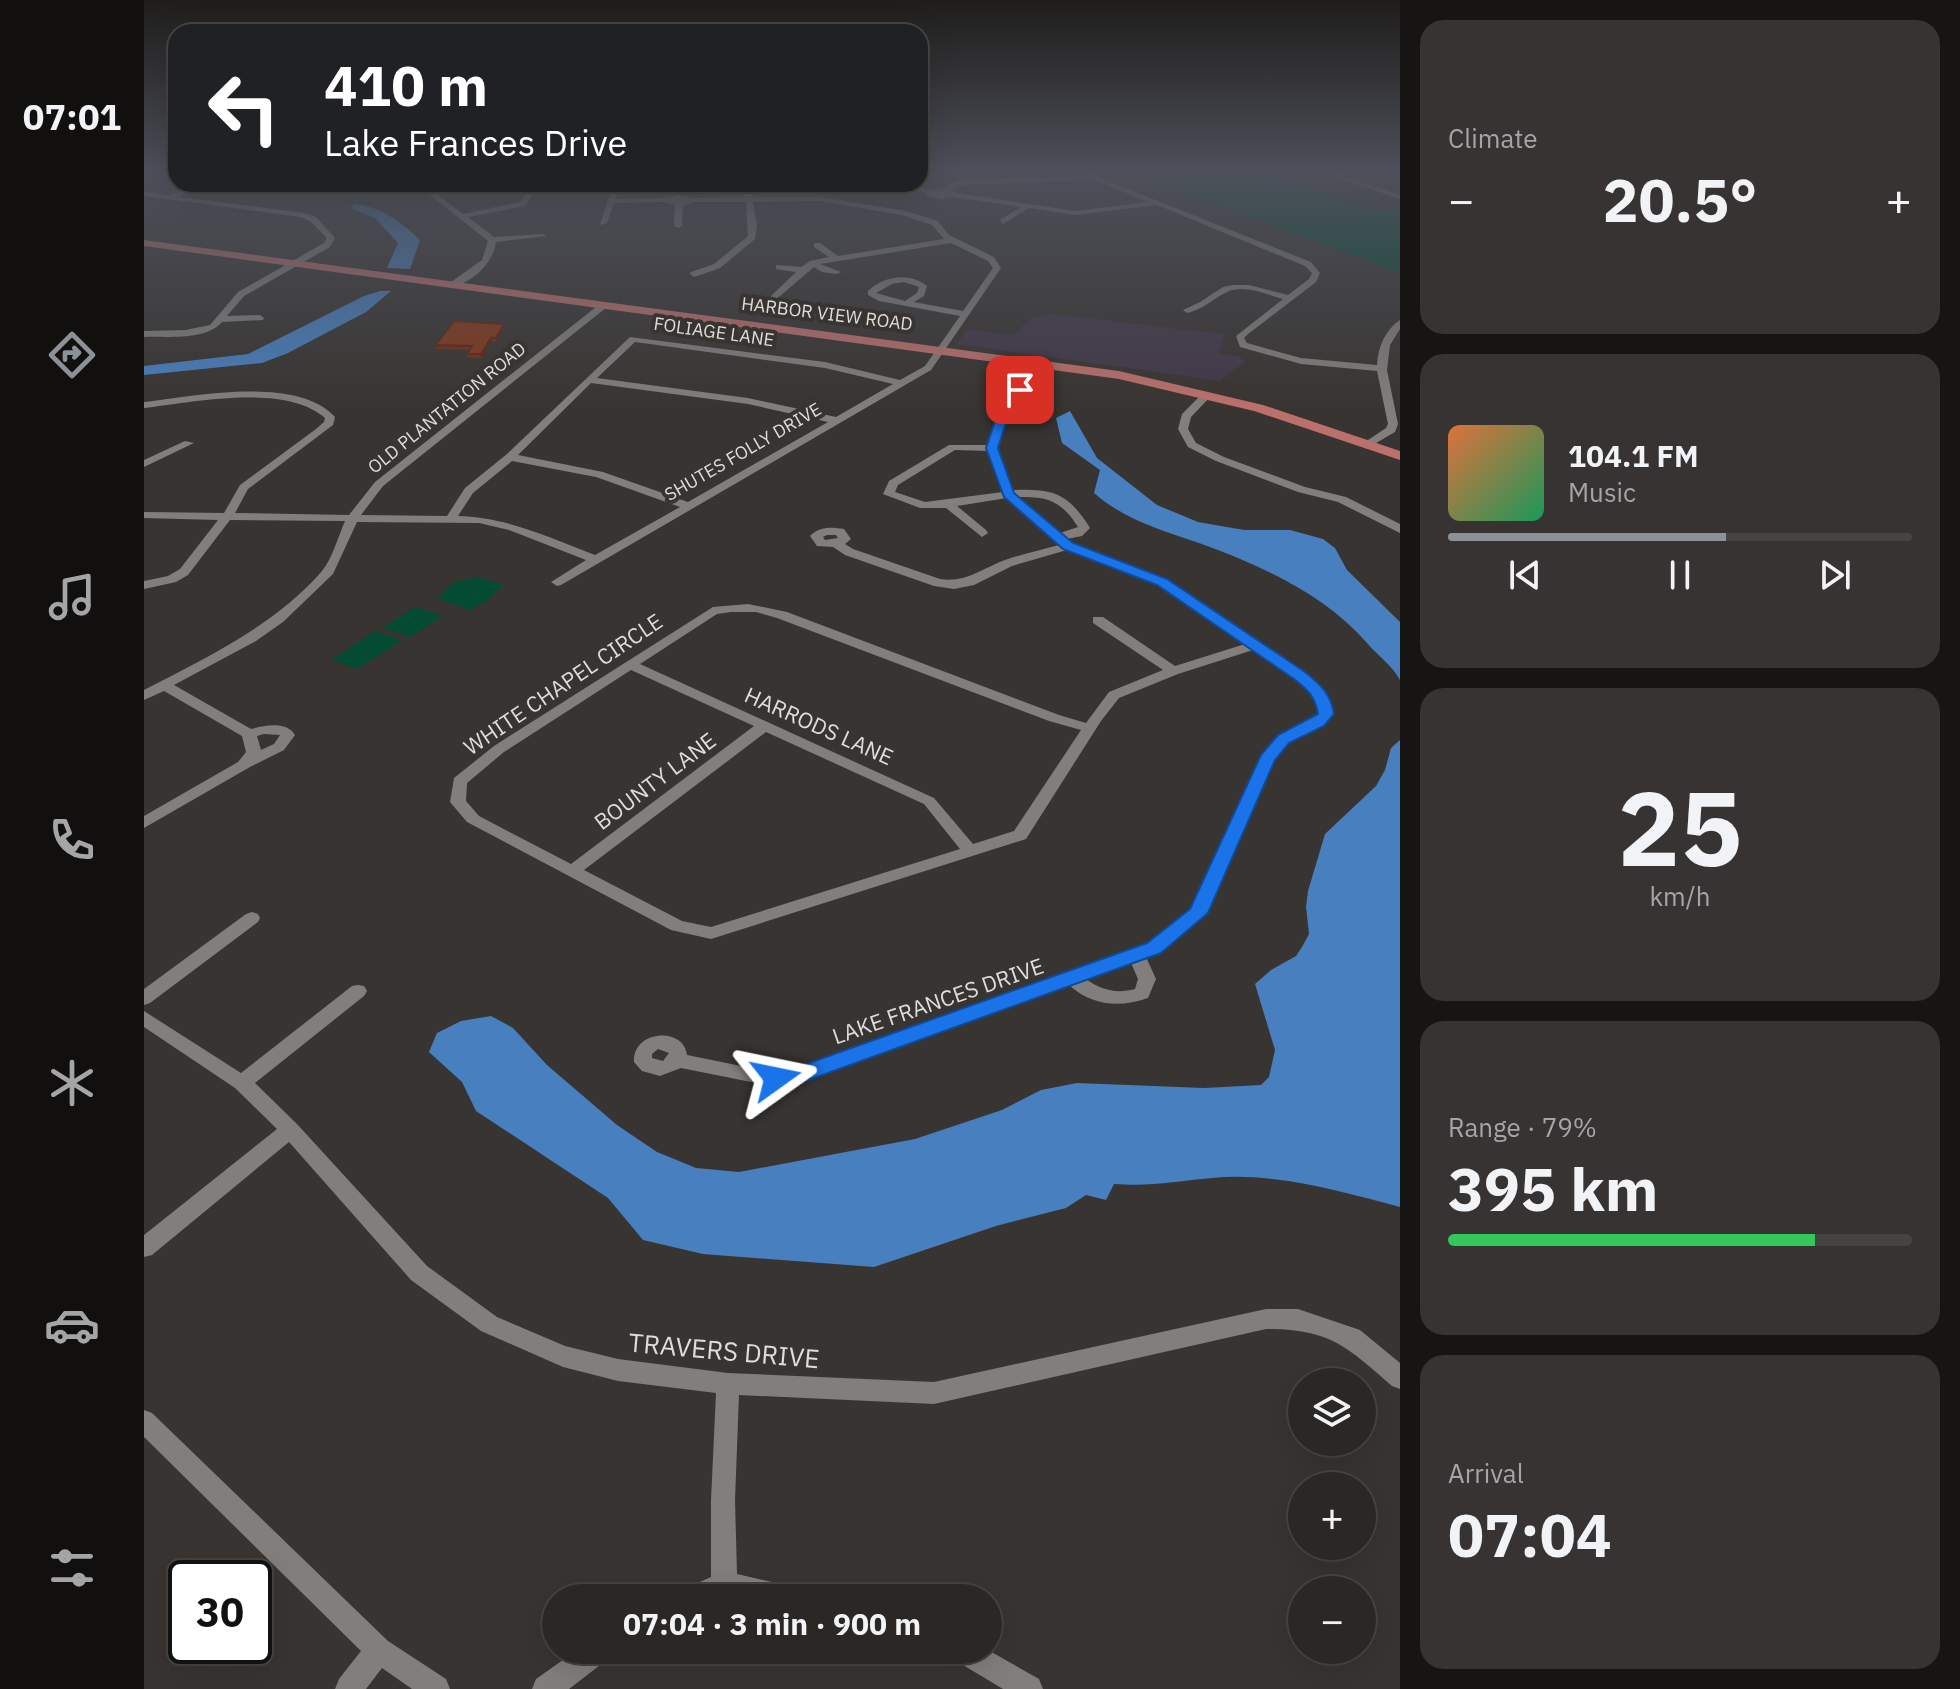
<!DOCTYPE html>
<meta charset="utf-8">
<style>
:root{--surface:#2a2725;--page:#363332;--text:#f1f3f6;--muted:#a5a5a7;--line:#464442;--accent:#8c9099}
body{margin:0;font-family:"IBM Plex Sans",sans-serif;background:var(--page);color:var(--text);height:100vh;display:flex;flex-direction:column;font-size:30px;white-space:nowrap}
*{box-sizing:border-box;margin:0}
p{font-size:26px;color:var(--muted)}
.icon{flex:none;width:44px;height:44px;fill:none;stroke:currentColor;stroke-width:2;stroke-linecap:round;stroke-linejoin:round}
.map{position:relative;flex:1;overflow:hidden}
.sheet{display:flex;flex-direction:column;gap:20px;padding:20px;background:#171514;width:560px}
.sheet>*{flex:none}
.banner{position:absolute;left:24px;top:24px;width:760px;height:168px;border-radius:24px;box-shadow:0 8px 32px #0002,0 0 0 2px var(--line);background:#202124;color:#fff;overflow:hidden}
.fabs{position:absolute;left:1144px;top:1368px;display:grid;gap:16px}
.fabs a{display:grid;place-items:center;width:88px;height:88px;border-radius:50%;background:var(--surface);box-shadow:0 8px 32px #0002,0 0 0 2px var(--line);font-size:40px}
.speed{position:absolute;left:24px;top:1560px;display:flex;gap:16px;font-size:40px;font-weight:700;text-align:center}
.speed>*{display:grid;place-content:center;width:104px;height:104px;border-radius:50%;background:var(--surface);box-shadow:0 8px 32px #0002,0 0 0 2px var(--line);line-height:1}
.speed .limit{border:4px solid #111;border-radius:12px;background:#fff;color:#111}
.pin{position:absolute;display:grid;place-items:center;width:68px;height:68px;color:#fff;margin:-34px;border-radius:16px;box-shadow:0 4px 12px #0006}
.me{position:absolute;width:88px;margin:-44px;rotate:78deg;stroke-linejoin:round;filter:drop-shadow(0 0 6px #0008)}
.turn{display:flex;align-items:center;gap:28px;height:168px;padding:0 24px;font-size:36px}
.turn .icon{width:104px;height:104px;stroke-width:2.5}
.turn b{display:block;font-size:56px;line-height:68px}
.big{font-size:60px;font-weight:700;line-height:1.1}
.sheet .tile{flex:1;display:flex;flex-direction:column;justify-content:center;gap:12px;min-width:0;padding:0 28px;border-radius:24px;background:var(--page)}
.sheet .dial{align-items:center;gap:0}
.dial b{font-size:104px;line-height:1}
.song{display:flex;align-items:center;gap:24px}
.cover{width:96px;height:96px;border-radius:12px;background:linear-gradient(135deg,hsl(20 70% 55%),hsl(150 70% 35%))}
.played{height:8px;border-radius:4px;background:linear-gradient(90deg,var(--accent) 60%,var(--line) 60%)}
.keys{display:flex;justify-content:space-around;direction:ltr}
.heat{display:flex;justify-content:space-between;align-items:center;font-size:44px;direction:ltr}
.charge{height:12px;border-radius:6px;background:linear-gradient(90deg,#34c759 79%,var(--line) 0)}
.trip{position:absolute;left:398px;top:1584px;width:460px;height:80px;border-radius:40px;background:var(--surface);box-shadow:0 8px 32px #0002,0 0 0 2px var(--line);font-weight:700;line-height:80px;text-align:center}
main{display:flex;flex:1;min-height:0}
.menu{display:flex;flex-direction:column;width:144px;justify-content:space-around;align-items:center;background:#11100f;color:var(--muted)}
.menu .icon{width:56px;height:56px}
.menu .current{color:var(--accent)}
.menu b{font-size:36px;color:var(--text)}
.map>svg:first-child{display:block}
.commercial{fill:#423848}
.green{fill:#034c33}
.water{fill:#487fbe}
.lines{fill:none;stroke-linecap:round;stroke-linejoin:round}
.minor{fill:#827e7b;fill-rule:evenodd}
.major{fill:#bc706b;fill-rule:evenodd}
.wall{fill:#722f17}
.shaded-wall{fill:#5c2613}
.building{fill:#84371b;stroke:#5c2613;stroke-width:2}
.route{fill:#1a73e8;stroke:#114b97;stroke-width:2}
.labels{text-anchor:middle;stroke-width:8;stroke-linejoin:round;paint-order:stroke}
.far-street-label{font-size:18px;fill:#dfdddb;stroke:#383431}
.street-label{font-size:22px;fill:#dfdddb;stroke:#383431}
.near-street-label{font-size:26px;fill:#dfdddb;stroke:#383431}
</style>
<main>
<nav class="menu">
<b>07:01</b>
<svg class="icon current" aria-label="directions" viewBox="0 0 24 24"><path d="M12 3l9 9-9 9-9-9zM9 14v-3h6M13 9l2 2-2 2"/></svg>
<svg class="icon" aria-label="music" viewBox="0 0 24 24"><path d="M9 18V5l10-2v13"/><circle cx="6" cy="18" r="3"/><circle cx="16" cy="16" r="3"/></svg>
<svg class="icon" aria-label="phone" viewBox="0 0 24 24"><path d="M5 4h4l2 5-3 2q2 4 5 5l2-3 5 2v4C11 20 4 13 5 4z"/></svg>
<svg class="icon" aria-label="climate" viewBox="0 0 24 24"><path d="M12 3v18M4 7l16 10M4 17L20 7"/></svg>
<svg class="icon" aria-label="car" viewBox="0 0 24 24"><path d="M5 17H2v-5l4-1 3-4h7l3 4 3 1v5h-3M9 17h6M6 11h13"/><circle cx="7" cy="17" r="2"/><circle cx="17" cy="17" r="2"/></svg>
<svg class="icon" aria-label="filters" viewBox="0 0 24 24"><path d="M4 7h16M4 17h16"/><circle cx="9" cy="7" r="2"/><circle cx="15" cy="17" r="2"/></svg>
</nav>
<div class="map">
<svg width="1256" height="1689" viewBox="0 0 1256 1689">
<rect width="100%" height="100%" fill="#383431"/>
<path class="commercial" d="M906,314L1080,334L1075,354L1095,356L1101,362L1076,381L813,344L823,329L870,335L887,318Z"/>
<path class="green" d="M1114,172L1240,212L1256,207V273L996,176Z
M333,577L360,585L343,601L326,610L293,598L309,583Z
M271,607L299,616L266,637L239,628Z
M231,631L258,640L213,669L188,660Z"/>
<path class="water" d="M211,204C238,207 257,222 276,240L266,269L243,268L254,243L231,218L206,208Z
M236,291H247L222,312L144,353L118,363L0,375V366L104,354L220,296Z
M926,411L953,458L1013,505L1054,522L1100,530H1146L1179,539L1191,548L1203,570L1256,622V680C1247,664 1234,656 1223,643C1181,594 1116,565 1055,543C1017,530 981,520 950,493L956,470L918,443L912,418Z
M1256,740V1207C1196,1191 1130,1172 1068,1178C1032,1181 1008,1187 970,1184L962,1200L942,1195L922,1208L852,1226L730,1267L559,1254L499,1240L464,1198L332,1111L318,1082L285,1052L293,1033L317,1021L347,1016L369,1028L403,1065L473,1125L513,1152L552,1168L595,1172L771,1139L858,1110L897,1090L933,1083L1060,1088L1117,1085L1125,1077L1131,1050L1111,984L1127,970L1152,956L1158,947L1165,934L1162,907L1164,891L1181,834L1232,786L1241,770L1247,748Z"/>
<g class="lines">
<path class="minor" d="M942,172H950L954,177L1167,262L1176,273L1172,282L1104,334L1100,338L1103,343L1157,358L1233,365C1234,347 1241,330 1256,320V329L1246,345L1243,370L1254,424L1251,432L1227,446L1218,444L1242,428L1244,424L1233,371L1157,364L1096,347L1092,336L1139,299C1122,294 1099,284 1083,292C1068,299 1060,309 1043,313L1039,310L1056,302L1079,287L1089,285H1105L1144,295L1165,279L1168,273L1161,266L1013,205L931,215L885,208L859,224L856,220L877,207L808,197L798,199L783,196V193L740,184L787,189L801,188L809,182L828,180L946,176ZM951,180L1004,202L931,211L813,193L808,190L814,186L828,184Z
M1192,172H1199L1198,174L1201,177L1256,195V199L1197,179L1190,175Z
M52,184H62L35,197L160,213L172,217L191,238L186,247L100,296L83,316L116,315L120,318L119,320L78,322C62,341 23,336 0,337V331L41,330L66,325L94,292L180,243L183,238L166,221L156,217L0,196V192L26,195Z
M272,184H280L319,214L376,202L389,185H395L381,206L324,217L350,237L399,234L403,236L352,242C350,262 327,285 307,286V282L338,260L344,241Z
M469,184H477L471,199L522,198L535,195L548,198L601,197L599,184H607L609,197H675L762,211L794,221L805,235L850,257L857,268L787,370L417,585L413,586L407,582L442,560L365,530L335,523L213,522L189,574L139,622L112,641L30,685L107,729C121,725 143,721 151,735L140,750L106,767L0,828V816L94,762L102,752L98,736L20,691L0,700V690C63,657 130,626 178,571C188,559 194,537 201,521L86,520L44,575L32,582L0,589V581L24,576L36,569L74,520L0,518V512L80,513L96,485L172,429L180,422L181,418C142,383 49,402 0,408V402C51,396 153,375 191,417L189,425L104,489L91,513L205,515L231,482L457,303H463V307L239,486L217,515L303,516L321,488L363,454L486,337L681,362L756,380L781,366L816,316L735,301L724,295V291C740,276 765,272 783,286L780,296L770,302L819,311L849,268L844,261L807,243L676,264L697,272L693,274L678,272L670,267L630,301L626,298L627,296L652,272L632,269V265L657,267L666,261L685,257L670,247V243H676L694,256L800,239L788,225L758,215L675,201L609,202L613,226L611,239L576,268L550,277L546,274L547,272L570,264L604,236L602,202H549L539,206L538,226L534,228L530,226L531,205L519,202L470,203L463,223L456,225ZM760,282L775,287L773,293L761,301L732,293L748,284ZM491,342L681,368L749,384L692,417L604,398L453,378ZM447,383L604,404L684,422L544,502L459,472L374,455ZM368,461L452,477L536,507L451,555C406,538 363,517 314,516L329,493ZM120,734L136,735L130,744L117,750L113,736Z
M897,359L902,362L865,409L857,431L853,448L869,490C910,489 924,493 946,528L938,536L923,539L928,543L1022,579L1161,672L1180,692L1189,714L1180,725L1144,742L1130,760L1060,917L1016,952L1002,957L1012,979L1004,998C976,1008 948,1006 925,985L652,1083L607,1082L537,1068L516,1076L498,1071L490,1062C488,1030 540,1026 543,1055L548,1056L607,1068L651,1069L1004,944L1047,910L1118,756L1134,736L1170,719L1175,713C1168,681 1134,667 1109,650L1034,674L975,698L957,721L882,839L567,939L527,930L323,822L306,802L310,778L350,746L569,607L604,604L643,612L915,715L942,723L965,692L1019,670L949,623V617H959L1031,666L1101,644L1014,585L923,550L868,566L830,585L810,589L790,586L701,555L689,547L673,546L666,536C676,526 687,527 700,529L707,539L701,544L709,549L796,579C822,583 837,569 861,560C878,554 897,550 915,545L863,498L813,506L842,530L844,533L838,537L802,508H776L739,494L745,481L805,445H843L855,409L894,360ZM811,450L844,451L859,492L781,502L751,492L754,485ZM875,497C905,496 918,502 934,527L916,533ZM683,535H692L694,538L681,540L679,537ZM587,612H612L633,618L905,721L937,730L870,831L829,844L790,798L496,664L573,614ZM487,670L610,726L427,864L335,816L322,801L323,783L360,752ZM622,732L780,804L816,849L567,927L538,921L440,870ZM987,963L994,979L991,989C972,994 957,990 942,979ZM514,1049L525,1053L519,1061L508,1058V1054Z
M1059,393L1068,395L1047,417L1044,429L1052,443L1080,457L1161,487L1202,497L1256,524V533L1194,502L1154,492L1072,461L1044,447L1034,429L1038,414Z
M41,441L50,443L0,467V460Z
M108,912L114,914L116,918L114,922L6,1003L0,1005V989L102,914Z
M214,985L220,986L223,991L220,996L111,1083L153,1124L283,1266L353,1317L421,1346L474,1359L584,1373L790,1382L1122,1309H1154L1216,1330L1256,1363V1389L1248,1386C1202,1346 1186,1329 1122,1329L790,1404L595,1395L591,1500L593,1574L659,1589L663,1598H536L540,1589L567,1577V1500L572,1393L474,1381L419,1367L337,1331L267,1280L145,1142L8,1255L0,1257V1235L133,1129L91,1088L0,1027V1011L97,1073L208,986Z
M0,1410L8,1413L244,1641L302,1679L306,1689H268L238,1668L222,1689H191L195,1679L217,1651L0,1437Z
M433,1650H468L464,1659L425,1689H388L392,1679Z
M805,1650H844L895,1679L899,1689H859L809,1659Z"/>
<path class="major" d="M0,240L975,371L1119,405L1256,451V460L1110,411L975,379L0,246Z"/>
</g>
<path class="wall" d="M360,328L352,342L347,341L338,358H324L323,354L326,350L292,349V345Z"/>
<path class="shaded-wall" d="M360,324V328L352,342V338Z
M347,338V341L338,358L337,354Z"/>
<path class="building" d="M310,321L360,324L352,338H347L337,354H323L328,346L292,345Z"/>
<linearGradient id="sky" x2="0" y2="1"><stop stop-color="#1f1d1b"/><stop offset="0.42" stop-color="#4d505a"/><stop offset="1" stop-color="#4d505a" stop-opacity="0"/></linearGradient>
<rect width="1256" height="409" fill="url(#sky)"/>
<path class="route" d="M872,387L881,390L866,410L854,448L870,493L929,543L1023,579L1161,672C1177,685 1187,694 1190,714L1180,726L1145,743L1131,760L1064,913L1017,953L659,1082L632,1086L624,1084L621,1078L624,1072L651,1068L1003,943L1046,909L1117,755L1134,735L1174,714C1171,696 1164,690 1150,679L1013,585L919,549L860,497L842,448L855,409Z"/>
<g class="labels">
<g class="far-street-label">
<text transform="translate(683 314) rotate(7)" y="6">HARBOR VIEW ROAD</text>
<text transform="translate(570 332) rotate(8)" y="6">FOLIAGE LANE</text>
<text transform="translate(303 408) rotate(-39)" y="6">OLD PLANTATION ROAD</text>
<text transform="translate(599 452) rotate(-30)" y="6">SHUTES FOLLY DRIVE</text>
</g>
<g class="street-label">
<text transform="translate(419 684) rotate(-34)" y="8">WHITE CHAPEL CIRCLE</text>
<text transform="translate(675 726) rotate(24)" y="8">HARRODS LANE</text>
<text transform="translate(511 781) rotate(-37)" y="8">BOUNTY LANE</text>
<text transform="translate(794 1001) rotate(-19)" y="8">LAKE FRANCES DRIVE</text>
</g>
<g class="near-street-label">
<text transform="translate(580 1351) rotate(5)" y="9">TRAVERS DRIVE</text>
</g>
</g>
</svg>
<div class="fabs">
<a><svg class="icon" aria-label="layers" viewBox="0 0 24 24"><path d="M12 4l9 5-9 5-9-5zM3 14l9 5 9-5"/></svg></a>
<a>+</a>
<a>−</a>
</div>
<div class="speed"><div class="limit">30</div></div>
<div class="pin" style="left:876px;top:390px;background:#d93025"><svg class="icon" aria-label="arrive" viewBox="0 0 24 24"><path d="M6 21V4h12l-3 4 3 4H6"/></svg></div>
<svg class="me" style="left:632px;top:1078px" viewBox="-20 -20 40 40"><path d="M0-17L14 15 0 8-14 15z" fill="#1a73e8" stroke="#fff" stroke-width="4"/></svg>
<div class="trip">07:04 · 3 min · 900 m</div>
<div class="banner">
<div class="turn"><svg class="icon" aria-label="left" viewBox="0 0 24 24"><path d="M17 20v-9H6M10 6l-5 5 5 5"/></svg><div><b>410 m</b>Lake Frances Drive</div></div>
</div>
</div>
<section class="sheet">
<div class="tile"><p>Climate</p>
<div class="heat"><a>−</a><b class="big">20.5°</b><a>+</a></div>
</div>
<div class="tile">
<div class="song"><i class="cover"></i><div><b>104.1 FM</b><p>Music</p></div></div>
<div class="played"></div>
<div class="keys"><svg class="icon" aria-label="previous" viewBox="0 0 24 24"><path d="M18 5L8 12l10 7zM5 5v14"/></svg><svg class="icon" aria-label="pause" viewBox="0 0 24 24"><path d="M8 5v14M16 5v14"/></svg><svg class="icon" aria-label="next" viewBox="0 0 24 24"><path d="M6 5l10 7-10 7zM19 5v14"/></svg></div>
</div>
<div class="tile dial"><b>25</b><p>km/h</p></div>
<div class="tile"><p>Range · 79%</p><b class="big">395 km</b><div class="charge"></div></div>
<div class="tile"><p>Arrival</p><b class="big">07:04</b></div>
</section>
</main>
